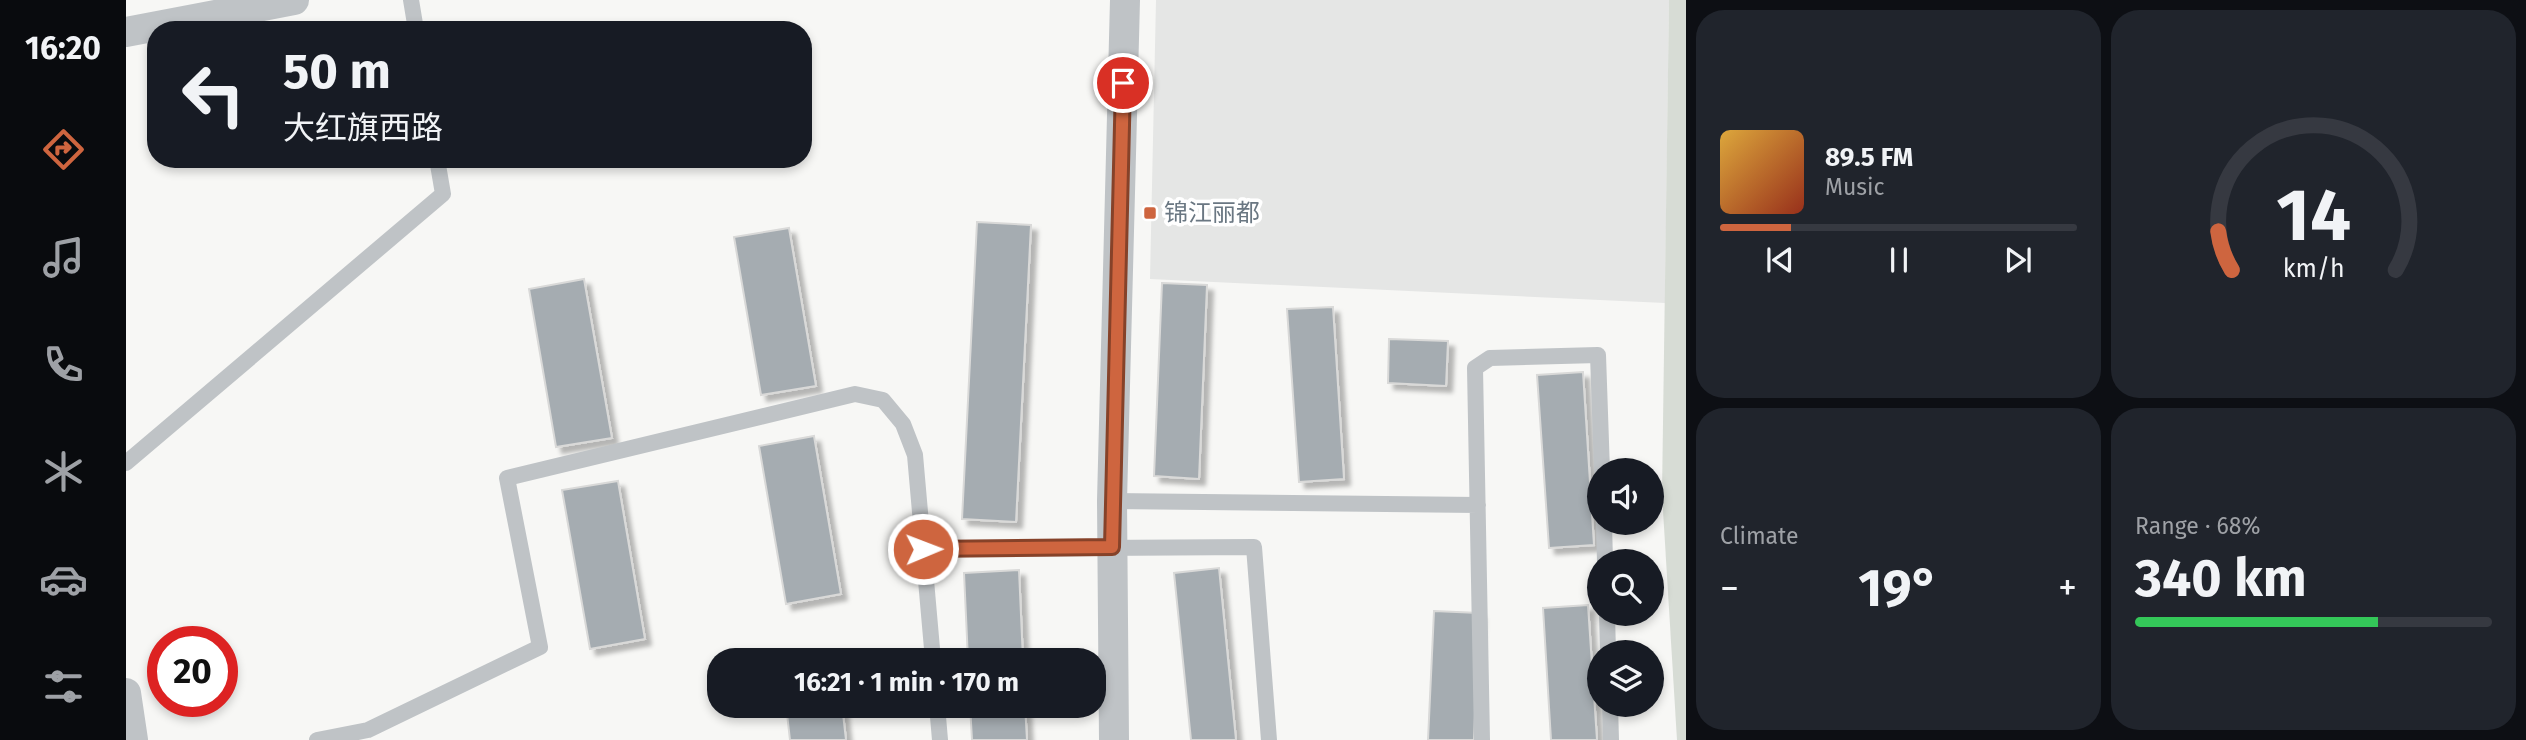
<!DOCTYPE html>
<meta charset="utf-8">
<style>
:root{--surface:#171b24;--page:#20242c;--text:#f1f3f6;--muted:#9ea1a6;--line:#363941;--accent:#ce653f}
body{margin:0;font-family:"Fira Sans","Noto Sans SC",sans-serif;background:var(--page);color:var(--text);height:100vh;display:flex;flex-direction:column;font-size:26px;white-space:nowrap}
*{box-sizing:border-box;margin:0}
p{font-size:23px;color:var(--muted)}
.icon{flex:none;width:38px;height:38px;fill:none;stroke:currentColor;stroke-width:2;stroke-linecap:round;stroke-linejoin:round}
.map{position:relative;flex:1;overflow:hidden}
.panel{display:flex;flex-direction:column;gap:10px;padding:10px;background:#0d0f14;width:840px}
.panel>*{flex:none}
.guide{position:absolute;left:21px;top:21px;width:665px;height:147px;border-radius:28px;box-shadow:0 4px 10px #0003;background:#171b24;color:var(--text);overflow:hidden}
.fabs{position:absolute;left:1461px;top:458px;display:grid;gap:14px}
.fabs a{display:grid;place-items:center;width:77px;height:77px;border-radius:50%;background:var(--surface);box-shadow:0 4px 10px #0003;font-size:35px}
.speed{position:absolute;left:21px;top:626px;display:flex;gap:14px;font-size:35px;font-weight:700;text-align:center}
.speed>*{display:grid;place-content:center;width:91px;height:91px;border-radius:50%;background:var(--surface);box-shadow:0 4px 10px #0003;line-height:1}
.speed .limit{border:10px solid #d22;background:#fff;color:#111}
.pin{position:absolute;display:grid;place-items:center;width:60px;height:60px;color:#fff;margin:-30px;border:4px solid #fff;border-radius:50%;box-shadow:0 2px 7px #0007}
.me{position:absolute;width:77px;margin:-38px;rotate:89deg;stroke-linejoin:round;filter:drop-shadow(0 0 5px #0008)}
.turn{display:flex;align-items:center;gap:24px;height:147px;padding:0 21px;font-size:32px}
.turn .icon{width:91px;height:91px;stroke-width:2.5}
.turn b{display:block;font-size:49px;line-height:60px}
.big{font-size:52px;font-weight:700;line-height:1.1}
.panel .tile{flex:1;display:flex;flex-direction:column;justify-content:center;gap:10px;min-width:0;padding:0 24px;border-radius:28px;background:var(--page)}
.panel .dial{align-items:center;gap:0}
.dial svg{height:182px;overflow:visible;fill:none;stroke:var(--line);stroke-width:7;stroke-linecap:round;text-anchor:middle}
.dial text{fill:var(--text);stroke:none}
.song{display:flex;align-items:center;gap:21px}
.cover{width:84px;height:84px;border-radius:10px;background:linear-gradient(135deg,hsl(40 70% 55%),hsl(10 70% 35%))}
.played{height:7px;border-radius:4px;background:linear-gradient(90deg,var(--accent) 20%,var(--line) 20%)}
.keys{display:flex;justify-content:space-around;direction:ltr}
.heat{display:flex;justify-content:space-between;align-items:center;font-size:38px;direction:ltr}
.charge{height:10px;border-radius:5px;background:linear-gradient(90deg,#34c759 68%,var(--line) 0)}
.panel .tiles{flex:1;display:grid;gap:10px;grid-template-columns:repeat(2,1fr)}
.trip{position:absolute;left:581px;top:648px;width:399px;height:70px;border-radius:28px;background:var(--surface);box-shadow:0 4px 10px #0003;font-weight:700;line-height:70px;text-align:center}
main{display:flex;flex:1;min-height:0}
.menu{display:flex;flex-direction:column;width:126px;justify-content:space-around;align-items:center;background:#090b0e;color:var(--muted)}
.menu .icon{width:49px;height:49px}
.menu .on{color:var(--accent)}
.menu b{font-size:32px;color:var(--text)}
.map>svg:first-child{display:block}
.built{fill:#e5e6e5}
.green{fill:#d7dcd5}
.building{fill:#a5acb1;stroke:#d9d9d8;stroke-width:2;filter:url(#shadow)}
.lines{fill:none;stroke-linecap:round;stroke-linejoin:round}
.lane{stroke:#bfc3c6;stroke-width:16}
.street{stroke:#bfc3c6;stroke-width:30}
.route-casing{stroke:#864229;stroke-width:18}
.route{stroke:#ce653f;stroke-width:12}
.poi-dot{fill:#ce653f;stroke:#fff;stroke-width:2.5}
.labels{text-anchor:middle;stroke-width:7;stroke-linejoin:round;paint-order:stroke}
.poi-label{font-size:24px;fill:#6a7782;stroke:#fff;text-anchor:start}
</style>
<main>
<nav class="menu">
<b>16:20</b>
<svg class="icon on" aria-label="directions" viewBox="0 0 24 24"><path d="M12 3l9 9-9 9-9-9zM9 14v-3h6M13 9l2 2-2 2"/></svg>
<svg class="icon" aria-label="music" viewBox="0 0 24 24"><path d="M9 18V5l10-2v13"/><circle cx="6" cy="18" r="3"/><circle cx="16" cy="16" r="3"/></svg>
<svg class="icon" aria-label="phone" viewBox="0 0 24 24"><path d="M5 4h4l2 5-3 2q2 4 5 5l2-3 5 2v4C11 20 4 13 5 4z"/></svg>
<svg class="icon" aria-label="climate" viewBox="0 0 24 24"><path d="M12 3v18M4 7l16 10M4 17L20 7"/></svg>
<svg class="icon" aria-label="car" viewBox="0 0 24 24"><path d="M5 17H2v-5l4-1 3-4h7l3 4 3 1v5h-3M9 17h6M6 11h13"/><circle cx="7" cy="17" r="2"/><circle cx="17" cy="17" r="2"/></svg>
<svg class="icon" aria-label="filters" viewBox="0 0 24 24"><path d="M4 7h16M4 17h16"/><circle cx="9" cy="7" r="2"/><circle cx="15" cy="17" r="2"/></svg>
</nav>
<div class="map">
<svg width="1560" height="740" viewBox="0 0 1560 740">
<defs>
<filter id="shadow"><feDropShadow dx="6" dy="6" stdDeviation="2" flood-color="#0004"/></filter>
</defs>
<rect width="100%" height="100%" fill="#f7f7f5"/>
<path class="built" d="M1030,0H1543L1539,303L1024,279Z"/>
<path class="green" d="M1543,0H1560V740H1551L1536,494Z"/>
<path class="building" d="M851,222L905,225L890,522L836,519Z
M663,228L690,386L635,395L608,237Z
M458,279L486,438L430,447L403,289Z
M1036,283L1081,285L1073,479L1028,476Z
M1207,307L1218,479L1173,482L1161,309Z
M1263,339L1322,341L1320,386L1262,383Z
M1457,372L1468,545L1423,548L1411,375Z
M688,436L715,594L660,604L633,446Z
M492,481L519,639L464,649L436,490Z
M1093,568L1110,740H1065L1048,573Z
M893,570L897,660H842L838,573Z
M1462,605L1471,740H1425L1417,608Z
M1308,611L1353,613L1348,740H1302Z
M660,705H716L720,740H664Z
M844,705H899L901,740H846Z"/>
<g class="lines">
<path class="lane" d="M285,0L290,30
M0,463L317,194L311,159
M986,501L1352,505
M1478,523L1479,562
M797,549L1128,547L1143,740
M1481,614L1482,653
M811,705L814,740
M1484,705L1485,740
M191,740L242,730L414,647L381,478L729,394L757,400L777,424L789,455L807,660
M1356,740L1349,368L1364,358L1472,355L1476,471"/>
<path class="street" d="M0,32L168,0
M0,693L7,740
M988,740L986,501L999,0"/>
</g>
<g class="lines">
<g class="route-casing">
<path id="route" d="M797,549L986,547L997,83"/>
</g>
<use href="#route" class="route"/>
</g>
<rect class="poi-dot" x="1017" y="206" width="14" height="14" rx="3.5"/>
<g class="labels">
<g class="poi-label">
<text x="1038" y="221">锦江丽都</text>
</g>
</g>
</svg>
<div class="fabs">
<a><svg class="icon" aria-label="sound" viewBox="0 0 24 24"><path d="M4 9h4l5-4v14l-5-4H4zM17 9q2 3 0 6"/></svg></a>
<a><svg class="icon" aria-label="search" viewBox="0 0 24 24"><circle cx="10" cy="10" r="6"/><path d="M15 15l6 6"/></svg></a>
<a><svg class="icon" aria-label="layers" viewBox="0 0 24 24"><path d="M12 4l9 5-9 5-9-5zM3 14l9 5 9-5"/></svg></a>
</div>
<div class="speed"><div class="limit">20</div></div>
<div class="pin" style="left:997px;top:83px;background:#d93025"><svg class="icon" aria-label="arrive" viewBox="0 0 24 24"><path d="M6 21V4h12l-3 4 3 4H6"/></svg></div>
<svg class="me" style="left:797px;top:549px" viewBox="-20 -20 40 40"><circle r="17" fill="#ce653f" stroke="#fff" stroke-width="3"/><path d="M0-11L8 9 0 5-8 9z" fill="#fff"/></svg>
<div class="trip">16:21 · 1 min · 170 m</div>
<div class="guide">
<div class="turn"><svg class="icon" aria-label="left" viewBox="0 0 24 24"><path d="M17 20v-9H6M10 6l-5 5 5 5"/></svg><div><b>50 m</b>大红旗西路</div></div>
</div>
</div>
<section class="panel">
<div class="tiles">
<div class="tile">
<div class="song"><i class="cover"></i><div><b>89.5 FM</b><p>Music</p></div></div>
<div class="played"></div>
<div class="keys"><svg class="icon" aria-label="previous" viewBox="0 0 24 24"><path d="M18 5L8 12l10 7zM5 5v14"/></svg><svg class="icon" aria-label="pause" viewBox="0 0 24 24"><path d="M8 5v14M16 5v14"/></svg><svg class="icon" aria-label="next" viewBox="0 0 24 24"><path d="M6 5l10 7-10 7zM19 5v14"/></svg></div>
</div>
<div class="tile dial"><svg viewBox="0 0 100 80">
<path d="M14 69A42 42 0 1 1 86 69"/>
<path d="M14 69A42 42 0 0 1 8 52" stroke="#ce653f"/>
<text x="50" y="56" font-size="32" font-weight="700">14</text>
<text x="50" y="72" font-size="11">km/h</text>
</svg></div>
<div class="tile"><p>Climate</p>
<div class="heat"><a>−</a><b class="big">19°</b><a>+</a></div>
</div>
<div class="tile"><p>Range · 68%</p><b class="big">340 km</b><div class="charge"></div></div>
</div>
</section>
</main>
